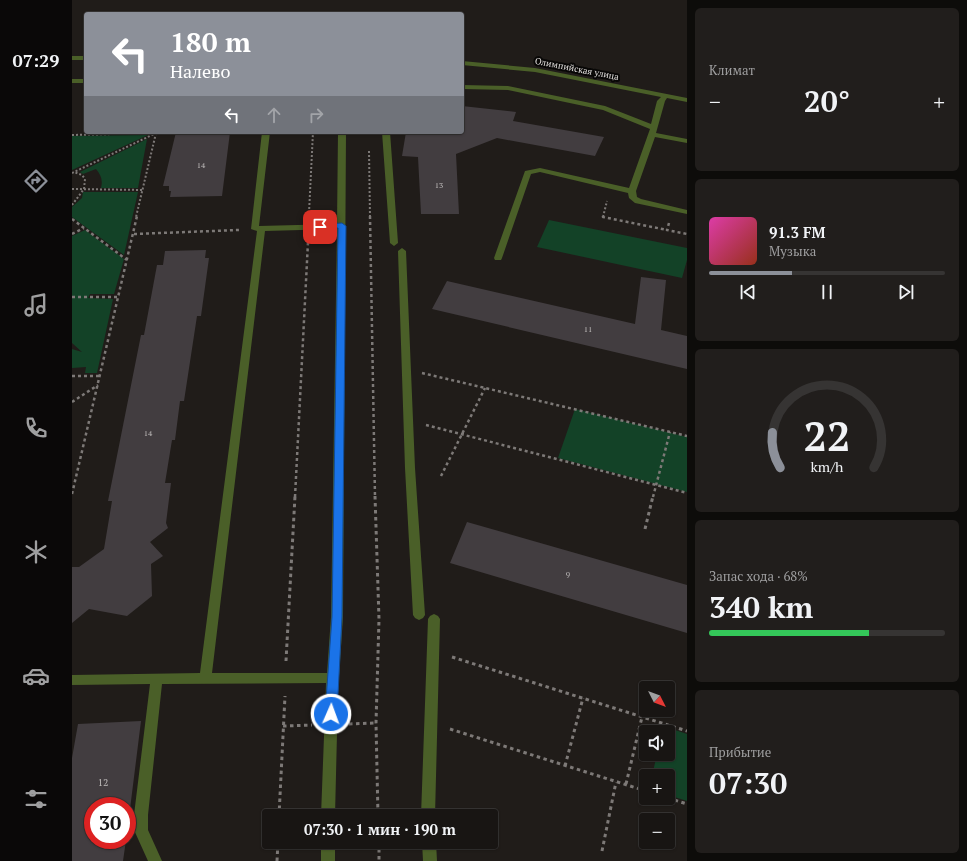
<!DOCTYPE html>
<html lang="ru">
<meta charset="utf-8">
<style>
:root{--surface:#181513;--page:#211e1c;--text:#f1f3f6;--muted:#9f9fa0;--line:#363433;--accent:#8c9099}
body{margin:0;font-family:"PT Serif",serif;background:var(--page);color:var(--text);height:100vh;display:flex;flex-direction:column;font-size:15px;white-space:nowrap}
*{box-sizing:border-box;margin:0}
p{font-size:13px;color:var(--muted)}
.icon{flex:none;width:22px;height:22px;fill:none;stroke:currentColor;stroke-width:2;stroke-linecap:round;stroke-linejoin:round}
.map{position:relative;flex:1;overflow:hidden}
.sheet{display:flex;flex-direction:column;gap:8px;padding:8px;background:#0d0c0a;width:280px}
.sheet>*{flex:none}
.hud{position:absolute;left:12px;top:12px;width:380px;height:122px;border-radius:4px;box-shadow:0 1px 3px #0004,0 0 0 1px var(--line);background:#8c9099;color:#fff;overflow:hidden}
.needle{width:26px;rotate:132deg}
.controls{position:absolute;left:567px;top:681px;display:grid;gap:8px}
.controls a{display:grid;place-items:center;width:36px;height:36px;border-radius:4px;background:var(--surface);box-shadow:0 1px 3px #0004,0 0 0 1px var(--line);font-size:20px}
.speed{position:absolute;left:12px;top:797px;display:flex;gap:8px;font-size:20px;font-weight:700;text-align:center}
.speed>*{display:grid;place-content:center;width:52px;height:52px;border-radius:50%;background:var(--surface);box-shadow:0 1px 3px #0004,0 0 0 1px var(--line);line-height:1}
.speed .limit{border:6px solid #d22;background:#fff;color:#111}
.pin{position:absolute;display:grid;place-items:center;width:34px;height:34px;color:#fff;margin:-17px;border-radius:8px;box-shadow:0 2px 6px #0006}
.me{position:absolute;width:44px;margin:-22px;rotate:2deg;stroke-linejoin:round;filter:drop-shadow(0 0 3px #0008)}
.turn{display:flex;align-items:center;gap:14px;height:84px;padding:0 20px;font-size:18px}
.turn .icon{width:52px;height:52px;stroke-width:2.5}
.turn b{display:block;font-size:28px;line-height:34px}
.lanes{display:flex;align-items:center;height:38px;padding:0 20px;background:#0003;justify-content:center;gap:20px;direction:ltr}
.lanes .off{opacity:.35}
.big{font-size:30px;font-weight:600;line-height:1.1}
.sheet .card{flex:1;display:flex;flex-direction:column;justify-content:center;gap:6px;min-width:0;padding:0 14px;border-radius:6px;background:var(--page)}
.sheet .dial{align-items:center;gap:0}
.dial svg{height:104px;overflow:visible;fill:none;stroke:var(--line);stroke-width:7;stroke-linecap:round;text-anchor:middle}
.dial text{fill:var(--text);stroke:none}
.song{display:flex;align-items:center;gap:12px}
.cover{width:48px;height:48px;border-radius:6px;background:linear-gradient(135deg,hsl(320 70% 55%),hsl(10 70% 35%))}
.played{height:4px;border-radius:2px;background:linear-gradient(90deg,var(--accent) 35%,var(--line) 35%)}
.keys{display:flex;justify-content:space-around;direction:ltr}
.heat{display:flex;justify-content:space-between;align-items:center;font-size:22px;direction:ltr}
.charge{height:6px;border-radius:3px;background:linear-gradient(90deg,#34c759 68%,var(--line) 0)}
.trip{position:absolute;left:190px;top:809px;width:236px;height:40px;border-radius:4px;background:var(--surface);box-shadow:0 1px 3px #0004,0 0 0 1px var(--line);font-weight:600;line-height:40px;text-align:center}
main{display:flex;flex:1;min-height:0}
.menu{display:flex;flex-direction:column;width:72px;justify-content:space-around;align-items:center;background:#0a0808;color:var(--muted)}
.menu .icon{width:28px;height:28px}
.menu .current{color:var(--accent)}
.menu b{font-size:18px;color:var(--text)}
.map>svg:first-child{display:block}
.green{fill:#134227}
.building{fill:#423d40}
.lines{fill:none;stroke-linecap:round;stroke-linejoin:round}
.path-far2{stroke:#7d7977;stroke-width:2;stroke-dasharray:2 2;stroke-linecap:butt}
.path-far1{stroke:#7d7977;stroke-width:2.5;stroke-dasharray:3 3;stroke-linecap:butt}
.path{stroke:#7d7977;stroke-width:3;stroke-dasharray:3.5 3.5;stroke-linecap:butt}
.minor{fill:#4a5f28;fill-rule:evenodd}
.route{fill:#1a73e8;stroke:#114b97}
.labels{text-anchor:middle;stroke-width:4;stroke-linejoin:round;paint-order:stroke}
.number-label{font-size:8px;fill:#bcb9b8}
.far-street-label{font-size:9px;fill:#e5e2e0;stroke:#080706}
.near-number-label{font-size:10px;fill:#bcb9b8}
</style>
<main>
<nav class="menu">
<b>07:29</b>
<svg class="icon current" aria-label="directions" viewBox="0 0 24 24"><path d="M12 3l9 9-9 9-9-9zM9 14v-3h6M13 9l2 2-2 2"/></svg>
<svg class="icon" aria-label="music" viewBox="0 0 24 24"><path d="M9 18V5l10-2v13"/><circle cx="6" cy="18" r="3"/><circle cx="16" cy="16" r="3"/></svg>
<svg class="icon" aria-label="phone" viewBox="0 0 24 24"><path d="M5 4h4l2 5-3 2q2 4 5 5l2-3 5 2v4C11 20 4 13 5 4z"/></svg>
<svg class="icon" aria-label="climate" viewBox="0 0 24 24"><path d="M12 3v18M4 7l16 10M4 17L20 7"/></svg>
<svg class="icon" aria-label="car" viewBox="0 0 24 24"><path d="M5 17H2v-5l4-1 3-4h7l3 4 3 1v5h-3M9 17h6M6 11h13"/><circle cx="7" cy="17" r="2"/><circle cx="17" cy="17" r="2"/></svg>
<svg class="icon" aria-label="filters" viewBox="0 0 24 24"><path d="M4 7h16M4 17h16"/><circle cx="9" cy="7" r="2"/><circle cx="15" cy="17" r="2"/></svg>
</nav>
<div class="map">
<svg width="615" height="861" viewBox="0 0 615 861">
<rect width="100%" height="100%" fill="#201c19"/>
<path class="green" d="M76,135L0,170V136Z
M75,139L66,188H29C31,180 29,175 24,169L11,174L8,172Z
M11,192H66L52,255L0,217V207L10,198Z
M477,220L615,248V260L610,278L465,247Z
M13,230L52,259L42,294H18L16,298L41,299L25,373H13L14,367L0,368V349L10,352L0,343V236Z
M503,409L615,437V492L486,458Z
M591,726L615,734V801L596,795V776H580L585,754H596V732H590Z"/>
<path class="building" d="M390,106L444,112L441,121L532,137L523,156L425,138L384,154L387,214H349L346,157L330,156L334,132H390Z
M104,132H158L150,196L98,197L99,191H97V186H91Z
M134,250L133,258H137L129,316H125L112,401H108L103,440H100L93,483H99L94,523L96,528L78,542L91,556L79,564L80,596L55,616L17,609L0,623V567H7L32,549L40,501H36L69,335H72L85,265H91L93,251Z
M569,277L594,280L589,330L615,336V369L360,309L375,281L563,324Z
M395,522L615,585V633L378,563Z
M69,721L55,833V806H21V840H54L51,861H0V758L6,724Z"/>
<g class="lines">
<path class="path-far2" d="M0,135L84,133L64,217
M297,151L298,217
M0,173L82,134
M0,189L72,190
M0,205L12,189L13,179L10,175L2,172
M237,213L241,132
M531,217L535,201"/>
<path class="path-far1" d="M298,216L303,497
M531,216V217L595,230
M0,219L55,260
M597,223L595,230L615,234
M0,234L12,228
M62,234L167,230
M0,297H46
M350,373L615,436
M0,376H28
M0,402L26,385
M354,425L615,493
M369,476L413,388
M0,494L65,216
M223,497L236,242
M581,497L598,432"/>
<path class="path" d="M303,496L307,619L304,723L306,816
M573,529L581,496
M380,657L615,731
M214,661L223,496
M277,724L304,723
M211,726L240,725
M378,729L574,791
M493,766L511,698
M554,784L570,717
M596,798L615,804
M207,816L213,696
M307,842V861
M530,851L544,782
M205,861L206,842"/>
<path class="minor" d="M0,56H14V60H0Z
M390,61L463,68L615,98V102L595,98L593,101L584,133L615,139V143L583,137L564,191L565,197L569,199L615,210V214L563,203L557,198L556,193L468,172L459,174L430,258L429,260H423L422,258L453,171L468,168L557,188L578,129L531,110L436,90L390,89V85L436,86L533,106L579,124L585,101L589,97L463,72L390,65Z
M0,79H14V83H0Z
M190,132H198L187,226L265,224L266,132H274L271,617L266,692L263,816H249L254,683L90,684L76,815V830L90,861H76L62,830V815L78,684L0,685V675L128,673L185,231L179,229ZM265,229L259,617L255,673H140L193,231Z
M310,132H318L326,243L322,246L318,243Z
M330,248L334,251L343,468L353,615L351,618L347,620L343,618L341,615L333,468L326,251Z
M362,614L366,616L368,619L363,816H349L356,619L358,616Z
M249,842H263V861H249Z
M350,842H364L365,861H351Z"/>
</g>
<path class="route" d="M270,223L274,226L270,617L265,714L263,717L259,719L255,717L253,714L260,617L266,228L248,229L244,227L248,224Z"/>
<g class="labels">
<g class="number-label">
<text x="129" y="168">14</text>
<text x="367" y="188">13</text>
<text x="516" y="332">11</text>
<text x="76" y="436">14</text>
<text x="496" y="577">9</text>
</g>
<g class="far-street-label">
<text transform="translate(505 69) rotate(11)" y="3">Олимпийская улица</text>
</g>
<g class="near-number-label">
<text x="31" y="786">12</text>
</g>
</g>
</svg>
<div class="controls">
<a><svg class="needle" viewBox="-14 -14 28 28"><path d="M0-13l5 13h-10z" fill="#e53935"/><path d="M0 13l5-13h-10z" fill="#9f9fa0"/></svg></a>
<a><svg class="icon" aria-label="sound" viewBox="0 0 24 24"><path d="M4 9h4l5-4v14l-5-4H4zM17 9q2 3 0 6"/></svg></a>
<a>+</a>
<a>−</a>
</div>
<div class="speed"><div class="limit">30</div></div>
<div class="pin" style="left:248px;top:227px;background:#d93025"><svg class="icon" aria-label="arrive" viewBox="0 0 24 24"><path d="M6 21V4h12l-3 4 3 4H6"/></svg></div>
<svg class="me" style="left:259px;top:714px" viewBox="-20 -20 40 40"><circle r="17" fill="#1a73e8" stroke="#fff" stroke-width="3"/><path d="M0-11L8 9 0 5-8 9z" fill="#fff"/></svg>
<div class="trip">07:30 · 1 мин · 190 m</div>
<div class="hud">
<div class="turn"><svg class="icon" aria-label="left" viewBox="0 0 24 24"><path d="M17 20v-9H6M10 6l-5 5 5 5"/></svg><div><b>180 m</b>Налево</div></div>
<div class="lanes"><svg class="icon" aria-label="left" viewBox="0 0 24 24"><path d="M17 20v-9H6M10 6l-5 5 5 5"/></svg><svg class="icon off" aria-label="ahead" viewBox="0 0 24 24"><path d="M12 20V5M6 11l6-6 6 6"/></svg><svg class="icon off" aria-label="right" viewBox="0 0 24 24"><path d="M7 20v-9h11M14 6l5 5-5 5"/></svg></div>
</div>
</div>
<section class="sheet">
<div class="card"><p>Климат</p>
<div class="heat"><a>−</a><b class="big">20°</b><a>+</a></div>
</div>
<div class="card">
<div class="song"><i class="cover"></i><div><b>91.3 FM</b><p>Музыка</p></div></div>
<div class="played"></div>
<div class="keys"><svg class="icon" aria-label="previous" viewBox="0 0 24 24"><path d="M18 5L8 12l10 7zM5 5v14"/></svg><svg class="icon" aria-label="pause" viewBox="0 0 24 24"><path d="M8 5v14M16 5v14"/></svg><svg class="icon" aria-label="next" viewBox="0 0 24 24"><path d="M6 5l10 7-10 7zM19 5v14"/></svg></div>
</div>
<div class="card dial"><svg viewBox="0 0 100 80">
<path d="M14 69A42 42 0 1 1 86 69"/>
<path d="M14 69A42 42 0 0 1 8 42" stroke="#8c9099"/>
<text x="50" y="56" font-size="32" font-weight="700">22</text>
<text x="50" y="72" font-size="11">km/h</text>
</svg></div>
<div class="card"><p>Запас хода · 68%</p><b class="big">340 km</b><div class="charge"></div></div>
<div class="card"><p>Прибытие</p><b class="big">07:30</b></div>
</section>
</main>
